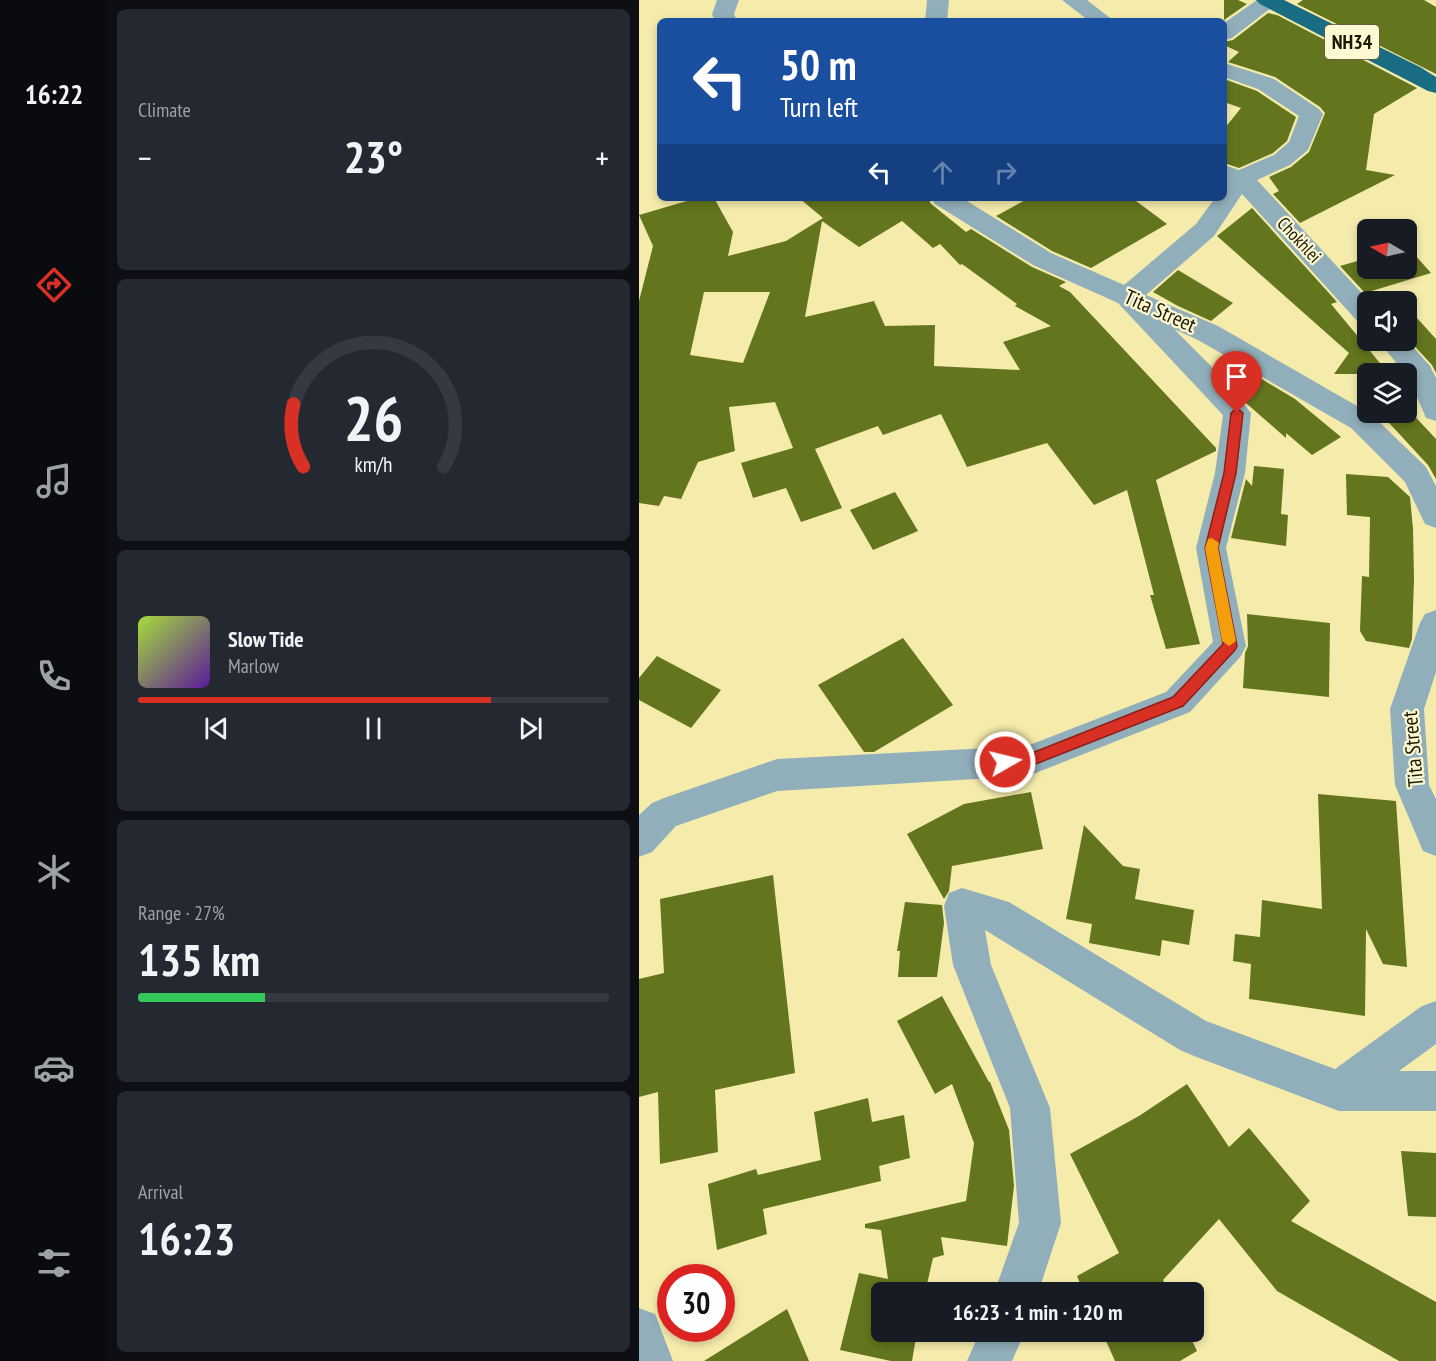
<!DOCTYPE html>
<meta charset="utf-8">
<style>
:root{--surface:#171b24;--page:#242831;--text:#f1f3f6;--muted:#9ea1a6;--line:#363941;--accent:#d93025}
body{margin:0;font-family:"PT Sans Narrow",sans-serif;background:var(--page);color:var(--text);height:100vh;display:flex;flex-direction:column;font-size:22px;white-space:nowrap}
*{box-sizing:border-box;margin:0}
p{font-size:20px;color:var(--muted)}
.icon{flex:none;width:33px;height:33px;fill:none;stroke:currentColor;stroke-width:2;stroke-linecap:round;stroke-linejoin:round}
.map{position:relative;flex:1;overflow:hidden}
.details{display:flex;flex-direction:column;gap:9px;padding:9px;background:#0d0f14;width:531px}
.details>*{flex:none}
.guide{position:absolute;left:18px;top:18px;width:570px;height:183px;border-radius:9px;box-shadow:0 3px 9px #0003;background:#1a4fa0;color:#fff;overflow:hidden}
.needle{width:39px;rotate:279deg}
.tools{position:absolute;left:718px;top:219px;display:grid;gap:12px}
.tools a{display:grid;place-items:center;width:60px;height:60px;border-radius:9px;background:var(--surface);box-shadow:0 3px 9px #0003;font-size:30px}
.speed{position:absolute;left:18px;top:1264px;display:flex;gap:12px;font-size:30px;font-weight:700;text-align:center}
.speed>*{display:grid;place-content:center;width:78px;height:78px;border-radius:50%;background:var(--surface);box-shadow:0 3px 9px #0003;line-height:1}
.speed .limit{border:9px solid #d22;background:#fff;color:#111}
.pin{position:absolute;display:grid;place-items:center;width:51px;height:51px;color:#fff;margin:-62px -26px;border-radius:50% 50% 50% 0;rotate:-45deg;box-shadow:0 0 6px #0007}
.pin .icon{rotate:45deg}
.me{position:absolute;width:66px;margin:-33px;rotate:82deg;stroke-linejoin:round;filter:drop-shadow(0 0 4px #0008)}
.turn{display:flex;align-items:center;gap:21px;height:126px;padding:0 24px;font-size:27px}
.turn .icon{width:78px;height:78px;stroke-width:2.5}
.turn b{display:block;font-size:42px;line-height:51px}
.lanes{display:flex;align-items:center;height:57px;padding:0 24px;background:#0003;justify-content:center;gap:30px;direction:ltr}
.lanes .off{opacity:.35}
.big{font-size:45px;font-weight:700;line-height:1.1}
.details .card{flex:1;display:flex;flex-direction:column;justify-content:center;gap:9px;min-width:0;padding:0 21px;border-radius:9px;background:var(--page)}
.details .dial{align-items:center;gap:0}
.dial svg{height:156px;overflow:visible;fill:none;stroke:var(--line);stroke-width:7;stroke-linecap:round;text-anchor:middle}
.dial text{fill:var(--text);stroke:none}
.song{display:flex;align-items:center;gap:18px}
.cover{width:72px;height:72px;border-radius:9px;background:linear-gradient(135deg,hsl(80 70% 55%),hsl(270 70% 35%))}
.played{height:6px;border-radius:3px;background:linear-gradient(90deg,var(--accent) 75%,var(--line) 75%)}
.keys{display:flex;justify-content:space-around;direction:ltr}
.heat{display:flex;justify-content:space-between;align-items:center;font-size:33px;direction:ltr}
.charge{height:9px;border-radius:4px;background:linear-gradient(90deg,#34c759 27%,var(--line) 0)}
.trip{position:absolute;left:232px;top:1282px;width:333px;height:60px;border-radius:9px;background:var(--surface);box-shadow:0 3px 9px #0003;font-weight:700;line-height:60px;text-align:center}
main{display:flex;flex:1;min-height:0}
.dock{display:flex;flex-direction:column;width:108px;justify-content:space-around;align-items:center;background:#090b0e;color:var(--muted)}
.dock .icon{width:42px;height:42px}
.dock .on{color:var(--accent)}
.dock b{font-size:27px;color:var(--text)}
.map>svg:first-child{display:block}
.building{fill:#63751d;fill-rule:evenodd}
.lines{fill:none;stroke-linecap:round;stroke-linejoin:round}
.minor{fill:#91afba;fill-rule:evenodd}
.highway{fill:#196c82;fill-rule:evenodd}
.route{fill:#d93025;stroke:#8d1f18;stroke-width:1.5}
.slow{fill:#f59e0b}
.labels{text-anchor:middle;stroke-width:4.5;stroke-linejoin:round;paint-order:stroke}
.far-street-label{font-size:18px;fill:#1c1801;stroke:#fef9d3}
.shield{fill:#fef9d3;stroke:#605c40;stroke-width:1.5}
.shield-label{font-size:20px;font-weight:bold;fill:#1c1801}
.street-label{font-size:21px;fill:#1c1801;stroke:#fef9d3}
</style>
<main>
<nav class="dock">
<b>16:22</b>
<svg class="icon on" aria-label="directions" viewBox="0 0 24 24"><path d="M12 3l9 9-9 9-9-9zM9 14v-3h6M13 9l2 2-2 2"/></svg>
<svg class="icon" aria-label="music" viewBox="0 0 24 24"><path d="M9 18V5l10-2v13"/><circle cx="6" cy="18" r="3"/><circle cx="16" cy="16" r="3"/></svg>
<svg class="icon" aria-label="phone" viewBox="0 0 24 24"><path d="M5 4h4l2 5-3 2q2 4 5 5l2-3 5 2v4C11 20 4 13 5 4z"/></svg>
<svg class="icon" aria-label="climate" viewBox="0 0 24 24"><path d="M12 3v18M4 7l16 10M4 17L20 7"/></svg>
<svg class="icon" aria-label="car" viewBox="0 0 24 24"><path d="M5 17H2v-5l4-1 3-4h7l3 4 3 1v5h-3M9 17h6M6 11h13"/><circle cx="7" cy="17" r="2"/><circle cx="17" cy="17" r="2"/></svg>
<svg class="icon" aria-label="filters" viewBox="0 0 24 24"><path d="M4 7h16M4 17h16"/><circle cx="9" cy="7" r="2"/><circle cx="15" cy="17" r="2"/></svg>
</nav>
<section class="details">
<div class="card"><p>Climate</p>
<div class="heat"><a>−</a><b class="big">23°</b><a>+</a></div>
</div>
<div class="card dial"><svg viewBox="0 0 100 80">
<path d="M14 69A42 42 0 1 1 86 69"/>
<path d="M14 69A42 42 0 0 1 9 37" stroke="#d93025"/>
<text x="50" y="56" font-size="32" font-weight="700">26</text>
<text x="50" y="72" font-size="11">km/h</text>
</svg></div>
<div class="card">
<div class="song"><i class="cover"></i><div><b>Slow Tide</b><p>Marlow</p></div></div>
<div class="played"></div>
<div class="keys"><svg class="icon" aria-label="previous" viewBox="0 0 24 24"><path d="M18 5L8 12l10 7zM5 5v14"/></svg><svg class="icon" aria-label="pause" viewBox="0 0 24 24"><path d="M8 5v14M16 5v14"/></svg><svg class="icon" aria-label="next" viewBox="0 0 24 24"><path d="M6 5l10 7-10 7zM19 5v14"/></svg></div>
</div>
<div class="card"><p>Range · 27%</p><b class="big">135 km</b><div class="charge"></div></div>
<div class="card"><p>Arrival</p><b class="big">16:23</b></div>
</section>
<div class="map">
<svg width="797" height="1361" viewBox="0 0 797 1361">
<rect width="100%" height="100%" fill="#f5ecac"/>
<path class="building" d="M585,0H599L608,4L585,20Z
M664,0H785L797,7V74L658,4Z
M629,13L638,15L778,88L735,114L727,170L756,175L661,223L634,194L640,191L630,177L652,167L670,152L686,113L681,107L636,77L589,62L600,52L585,45V42L594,40Z
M585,79L618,91L657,117L648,141L634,153L600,168L585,163V129L602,108L585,102Z
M58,198H75L94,232L89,256L147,241L184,218L160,198H291V203L327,232L332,229L393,267L427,282L420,286L431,292L577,448V451L517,480L561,644L527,649L511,595H515L488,490L455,505L408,443L328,467L302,414L244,435L239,426L176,449L203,508L162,522L147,488L114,498L102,463L154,448L136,402L90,407L96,451L59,462L42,499L25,496L20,506L0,503V301L14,246L0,215ZM183,221L220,247L263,221L294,248L301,244L321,265L323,264L378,304L376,306L412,326L364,342L381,370L295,366L296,325L246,326L235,301L166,317ZM65,292H131L104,363L51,355Z
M390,198H493L528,224L452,268L413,251L357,216Z
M613,208L698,302L692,304L750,374H695L710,353L578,236Z
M768,246L792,273L726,293L701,266L729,258V268H768Z
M539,270L594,303L572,321L539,306L514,292Z
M768,307L797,339V373L793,365L768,338Z
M616,375L656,399L702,437L673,455L647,433V438L607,403L595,388Z
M768,408L797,439V479L789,465L740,412H768Z
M615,466L645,469L642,514L649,515L647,546L592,538L607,479L613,486Z
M707,474L749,477L771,497L774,529L775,579L773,639L770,648L727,641L721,631L723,576L730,577L731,517L708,515Z
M256,492L279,531L234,550L211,510Z
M608,614L691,623L690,697L604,688L606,653L609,646Z
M264,638L314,705L235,752H225L179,685Z
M18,656L82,690L52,728L0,700V678Z
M392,792L404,849L313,866L310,891L305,899L268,834L325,804Z
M679,794L757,801L768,967L744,964L727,929L726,1016L610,999L612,964L594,961L596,934L621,937L623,900L683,909Z
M445,825L484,866L501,869L496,899L555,910L550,945L523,940L521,956L450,943L453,924L427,919Z
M134,875L156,1073L76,1090L79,1152L21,1164L19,1092L0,1097V979L25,973L21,899Z
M266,902L303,905L305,923L298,977H259L261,951H258Z
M303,996L350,1082H351L370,1130L375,1186L368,1246L302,1237L305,1255L294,1258L286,1293H243V1332H278L273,1361H252L201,1350L220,1273L249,1279L242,1230L226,1228V1224L327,1201L335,1143L313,1084L296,1094L258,1021Z
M548,1084L590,1147L610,1128L671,1201L652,1221L797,1302V1361H760L638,1291L580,1219L524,1280L530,1293H445L438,1276L480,1253L431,1154L500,1116Z
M229,1098L233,1122L265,1115L271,1158L240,1166L242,1181L124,1209L128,1234L78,1250L69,1184L117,1169L119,1175L182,1160L175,1112Z
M762,1151L797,1153V1217L769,1216Z
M148,1309L170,1361H65Z
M463,1332H549L558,1351L541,1361H476Z"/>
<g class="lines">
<path class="minor" d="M78,0H100L95,14L98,21H76L73,14Z
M288,0H310L308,21H286Z
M423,0H448L475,21H450Z
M618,0L641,1L593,38L585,40V23Z
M585,63L635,79L680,109L684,114L669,150L651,165L618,180L731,302H729V325L720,323L603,194L575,236L507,295L579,326L732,414L787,467L797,486V528L786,524L766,482L712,428L559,340L535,329L582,376L612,413L606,473L587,548L607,646L602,656L551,712L389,776L138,791L37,826L13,852L0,857V815L13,803L25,798L138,759L388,746L527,692L574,642L557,548L576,473L584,415L479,303L394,265L296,204L293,198H323L412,253L485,285L557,224L576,198H585L587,182L585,181V165L600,170L635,155L650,142L660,116L619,89L585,77Z
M739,340H768L791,366L797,378V421L787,418L768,374H766Z
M797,610V672L785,709L790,785L797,799V856L784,851L756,785L751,709L781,623L786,614Z
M323,888L370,902L567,1021L696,1069L783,1006L797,1001V1044L760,1071H797V1111H700L555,1056L541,1050L346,930L352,965L411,1108L422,1223L399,1293H355L380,1223L371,1108L314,965L305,906L310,893Z
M0,1308L16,1314L34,1361H0Z
M341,1332H386L373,1361H328Z"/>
<path class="highway" d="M617,0H645L781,67L797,77V93L789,91L621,4Z"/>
</g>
<path class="route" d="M598,408L604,413L597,473L579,548L598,646L596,650L544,706L389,767H361L359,762L361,758L388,755L534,697L584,644L566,548L585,473L592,413Z"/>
<path class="slow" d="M573,538L580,543L579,548L597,641L590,646L583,641L566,548L569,539Z"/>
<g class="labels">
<g class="far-street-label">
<text transform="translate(660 240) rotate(47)" y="6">Chokhlei</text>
</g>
<rect class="shield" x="686" y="25" width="54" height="34" rx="4.5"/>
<g class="shield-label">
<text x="713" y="49">NH34</text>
</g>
<g class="street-label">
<text transform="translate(521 311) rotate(24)" y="7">Tita Street</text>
<text transform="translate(774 749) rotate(-95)" y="7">Tita Street</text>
</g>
</g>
</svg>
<div class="tools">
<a><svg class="needle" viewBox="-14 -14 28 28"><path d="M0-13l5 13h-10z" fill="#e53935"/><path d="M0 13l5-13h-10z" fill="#9ea1a6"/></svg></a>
<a><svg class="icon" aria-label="sound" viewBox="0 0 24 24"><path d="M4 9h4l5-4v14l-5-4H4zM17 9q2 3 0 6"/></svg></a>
<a><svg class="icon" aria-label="layers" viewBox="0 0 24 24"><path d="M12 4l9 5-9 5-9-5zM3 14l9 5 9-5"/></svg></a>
</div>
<div class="speed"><div class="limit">30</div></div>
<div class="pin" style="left:598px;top:413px;background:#d93025"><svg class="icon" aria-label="arrive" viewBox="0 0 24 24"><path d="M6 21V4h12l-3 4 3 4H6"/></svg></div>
<svg class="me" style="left:366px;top:762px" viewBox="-20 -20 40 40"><circle r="17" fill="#d93025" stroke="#fff" stroke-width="3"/><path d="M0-11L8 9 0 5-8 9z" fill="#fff"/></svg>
<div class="trip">16:23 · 1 min · 120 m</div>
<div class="guide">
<div class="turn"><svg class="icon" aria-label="left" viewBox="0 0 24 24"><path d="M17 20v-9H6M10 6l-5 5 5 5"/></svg><div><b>50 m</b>Turn left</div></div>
<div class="lanes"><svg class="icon" aria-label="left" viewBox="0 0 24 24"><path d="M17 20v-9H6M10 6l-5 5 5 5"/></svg><svg class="icon off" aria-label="ahead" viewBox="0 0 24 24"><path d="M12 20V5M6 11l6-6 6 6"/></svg><svg class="icon off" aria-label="right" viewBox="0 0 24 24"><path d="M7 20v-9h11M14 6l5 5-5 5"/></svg></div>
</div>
</div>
</main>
